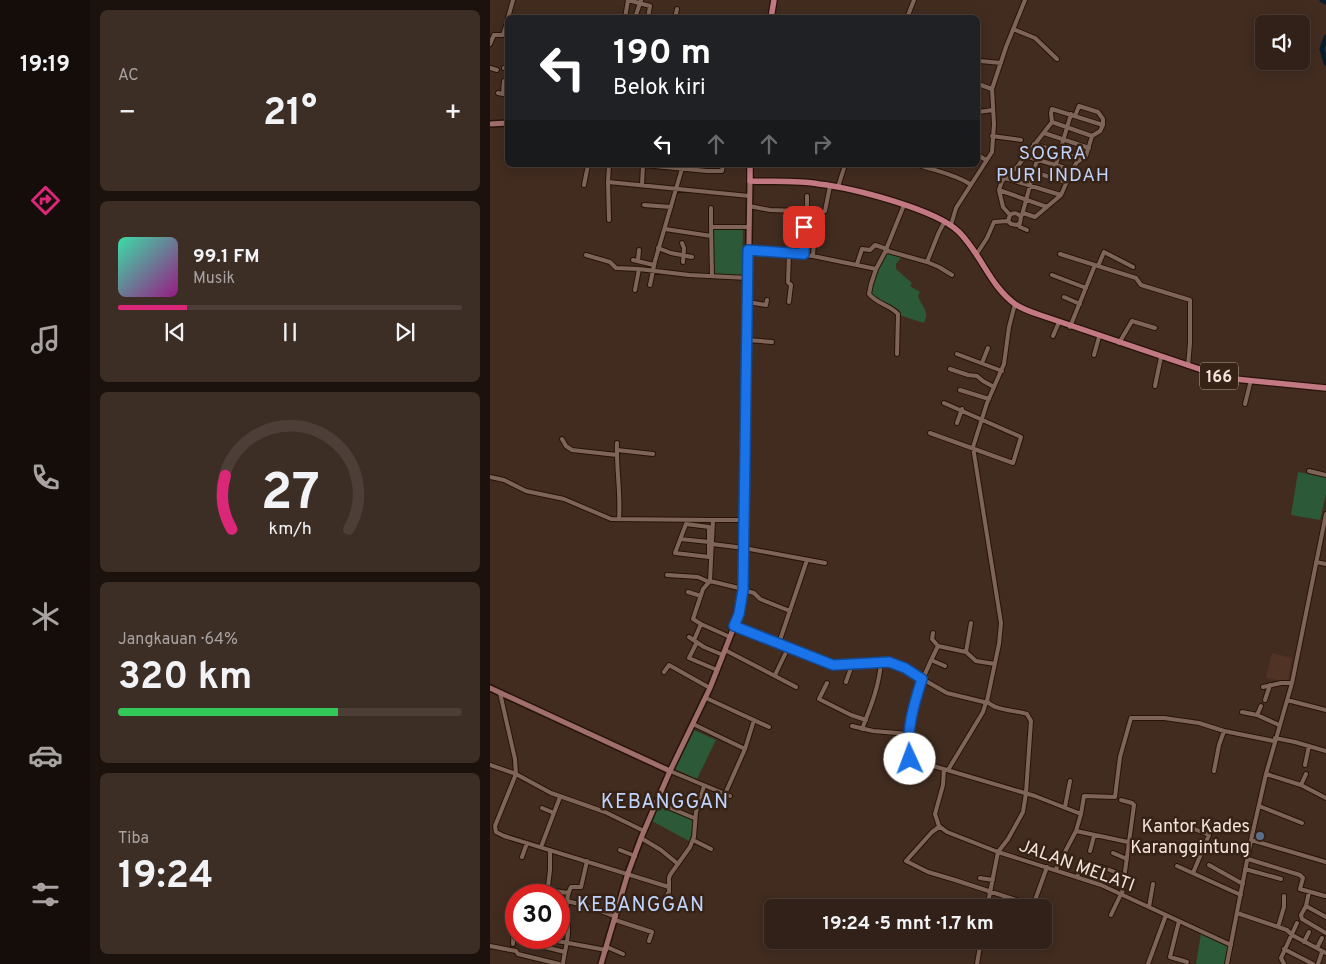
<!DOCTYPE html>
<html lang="id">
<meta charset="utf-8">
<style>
:root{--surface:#322118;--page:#3d2e25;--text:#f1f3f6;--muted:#a8a3a2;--line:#4d3e37;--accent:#db2777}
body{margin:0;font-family:Overpass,sans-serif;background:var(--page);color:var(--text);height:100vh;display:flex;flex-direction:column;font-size:19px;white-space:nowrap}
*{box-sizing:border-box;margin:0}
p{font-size:16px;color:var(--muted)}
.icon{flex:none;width:28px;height:28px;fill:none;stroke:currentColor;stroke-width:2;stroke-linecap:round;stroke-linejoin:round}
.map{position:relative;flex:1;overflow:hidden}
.drawer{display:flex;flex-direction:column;gap:10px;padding:10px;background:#1c120d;width:400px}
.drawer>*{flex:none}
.banner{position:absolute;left:15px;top:15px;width:475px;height:152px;border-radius:8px;box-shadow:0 2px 12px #0003,0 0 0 1px var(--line);background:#202124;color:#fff;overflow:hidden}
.fabs{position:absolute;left:765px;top:15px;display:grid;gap:10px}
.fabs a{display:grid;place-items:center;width:55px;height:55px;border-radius:8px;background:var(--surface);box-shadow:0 2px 12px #0003,0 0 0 1px var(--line);font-size:25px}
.speed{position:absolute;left:15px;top:884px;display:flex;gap:10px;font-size:25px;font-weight:700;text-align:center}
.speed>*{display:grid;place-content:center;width:65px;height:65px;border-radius:50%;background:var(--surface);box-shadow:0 2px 12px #0003,0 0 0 1px var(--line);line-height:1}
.speed .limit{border:8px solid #d22;background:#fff;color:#111}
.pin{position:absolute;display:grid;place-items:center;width:42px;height:42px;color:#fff;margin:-21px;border-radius:10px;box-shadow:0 2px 8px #0006}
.me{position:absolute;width:55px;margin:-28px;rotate:358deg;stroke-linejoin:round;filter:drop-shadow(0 0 4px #0008)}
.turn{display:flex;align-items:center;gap:18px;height:105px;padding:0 25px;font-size:22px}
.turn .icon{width:65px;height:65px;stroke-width:2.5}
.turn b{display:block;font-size:35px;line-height:42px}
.lanes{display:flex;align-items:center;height:48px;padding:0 25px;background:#0003;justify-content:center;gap:25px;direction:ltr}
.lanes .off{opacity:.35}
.big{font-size:38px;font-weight:700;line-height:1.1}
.drawer .card{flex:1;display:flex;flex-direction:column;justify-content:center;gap:8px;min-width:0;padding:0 18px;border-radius:8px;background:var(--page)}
.drawer .dial{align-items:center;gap:0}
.dial svg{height:130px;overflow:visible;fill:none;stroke:var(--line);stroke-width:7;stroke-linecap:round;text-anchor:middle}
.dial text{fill:var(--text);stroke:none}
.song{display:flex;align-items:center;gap:15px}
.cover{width:60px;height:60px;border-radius:8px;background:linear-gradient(135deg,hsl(160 70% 55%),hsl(310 70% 35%))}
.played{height:5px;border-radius:2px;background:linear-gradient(90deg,var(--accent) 20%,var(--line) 20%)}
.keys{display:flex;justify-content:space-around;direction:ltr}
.heat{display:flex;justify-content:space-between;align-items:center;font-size:28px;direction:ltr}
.charge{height:8px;border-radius:4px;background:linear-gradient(90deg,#34c759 64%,var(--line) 0)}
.trip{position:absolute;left:274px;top:899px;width:288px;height:50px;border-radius:8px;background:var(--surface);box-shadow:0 2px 12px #0003,0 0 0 1px var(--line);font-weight:700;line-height:50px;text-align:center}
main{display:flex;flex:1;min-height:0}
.tab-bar{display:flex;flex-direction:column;width:90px;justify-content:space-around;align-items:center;background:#140d0a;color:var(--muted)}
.tab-bar .icon{width:35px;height:35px}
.tab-bar .on{color:var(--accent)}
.tab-bar b{font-size:22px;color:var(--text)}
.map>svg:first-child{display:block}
.built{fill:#503324}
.green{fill:#2c5937}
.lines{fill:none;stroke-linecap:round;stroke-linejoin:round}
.river{stroke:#061e2d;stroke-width:5}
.street-casing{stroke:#281308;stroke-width:6}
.secondary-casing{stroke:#281308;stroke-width:8}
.primary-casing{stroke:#281308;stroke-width:8}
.street{stroke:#7f6558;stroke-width:4}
.secondary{stroke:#a06f6d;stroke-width:5}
.primary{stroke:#c27983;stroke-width:5.5}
.route-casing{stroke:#114b97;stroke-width:12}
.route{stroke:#1a73e8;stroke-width:9}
.service-dot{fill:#5c6f8a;stroke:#372216;stroke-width:2}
.labels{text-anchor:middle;stroke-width:5;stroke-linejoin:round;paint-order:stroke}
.shield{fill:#372216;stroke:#baa9a0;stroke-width:1}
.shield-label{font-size:16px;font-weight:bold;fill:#f2e3db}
.poi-label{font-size:18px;fill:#f2e3db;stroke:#372216;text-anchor:end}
.street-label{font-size:18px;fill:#f2e3db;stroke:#372216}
.neighbourhood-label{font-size:19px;letter-spacing:1px;fill:#bfd4fc;stroke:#372216}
.quarter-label{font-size:20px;letter-spacing:1px;fill:#bfd4fc;stroke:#372216}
</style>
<main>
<nav class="tab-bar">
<b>19:19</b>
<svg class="icon on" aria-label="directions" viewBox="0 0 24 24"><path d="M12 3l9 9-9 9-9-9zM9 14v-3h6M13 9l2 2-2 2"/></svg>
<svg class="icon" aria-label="music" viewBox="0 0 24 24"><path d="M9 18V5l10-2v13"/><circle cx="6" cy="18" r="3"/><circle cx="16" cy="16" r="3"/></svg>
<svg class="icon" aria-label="phone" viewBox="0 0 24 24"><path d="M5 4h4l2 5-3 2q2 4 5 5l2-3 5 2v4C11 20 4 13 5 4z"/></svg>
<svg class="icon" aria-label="climate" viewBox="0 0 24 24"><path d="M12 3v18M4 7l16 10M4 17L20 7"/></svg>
<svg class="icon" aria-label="car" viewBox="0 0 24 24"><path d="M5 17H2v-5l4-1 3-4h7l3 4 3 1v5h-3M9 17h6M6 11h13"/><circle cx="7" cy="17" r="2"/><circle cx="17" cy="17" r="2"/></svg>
<svg class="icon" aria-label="filters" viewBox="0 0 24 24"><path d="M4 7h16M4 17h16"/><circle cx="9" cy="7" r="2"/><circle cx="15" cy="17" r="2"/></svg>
</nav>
<section class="drawer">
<div class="card"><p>AC</p>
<div class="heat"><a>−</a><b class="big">21°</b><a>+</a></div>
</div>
<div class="card">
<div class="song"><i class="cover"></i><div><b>99.1 FM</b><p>Musik</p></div></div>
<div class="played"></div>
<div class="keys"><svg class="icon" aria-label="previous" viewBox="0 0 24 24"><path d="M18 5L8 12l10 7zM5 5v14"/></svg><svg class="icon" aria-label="pause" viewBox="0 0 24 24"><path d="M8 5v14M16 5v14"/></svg><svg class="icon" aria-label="next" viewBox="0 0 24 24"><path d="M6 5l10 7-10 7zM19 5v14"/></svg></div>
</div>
<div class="card dial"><svg viewBox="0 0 100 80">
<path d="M14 69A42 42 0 1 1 86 69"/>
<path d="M14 69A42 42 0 0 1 10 36" stroke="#db2777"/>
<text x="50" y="56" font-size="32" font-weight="700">27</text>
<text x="50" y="72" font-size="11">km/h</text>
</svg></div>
<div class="card"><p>Jangkauan · 64%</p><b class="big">320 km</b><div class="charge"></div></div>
<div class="card"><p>Tiba</p><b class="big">19:24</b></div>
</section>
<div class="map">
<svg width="836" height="964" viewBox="0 0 836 964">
<rect width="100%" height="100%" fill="#422c20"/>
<path class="built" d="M782,653L802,658L798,682L776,678Z"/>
<path class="green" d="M223,228H253L252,277L224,275L223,273Z
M398,252L413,255L406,264V269L422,283L420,286L430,292L428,296C432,308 440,310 434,323L409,315L405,309L382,297L380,294L387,269Z
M808,472L836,477V494L830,520L801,515Z
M204,730L226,740L207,779L185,769Z
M167,803L203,819L202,833L199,841L160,820Z
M711,933L738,947L735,964H706Z"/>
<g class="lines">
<path class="river" d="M832,0L836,2
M836,37L832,49L836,63"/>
<g class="street-casing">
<path id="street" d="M138,0L160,6L158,18
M18,18L23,0
M135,18L138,0
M145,18L151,0
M185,18L187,9
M417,18L424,0
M523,29L545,38L567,59
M0,44L4,35H13L18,20
M490,61L511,63
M0,68L7,70
M14,68L18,69
M488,84L502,89
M8,93L18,95
M13,94L14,81H18
M488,112L503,110
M562,122L561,113L562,109L613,125
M554,133L599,148
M502,136L531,140
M544,144L591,159
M488,155L496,160
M535,156L582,170
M154,165L217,171H232L233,165
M429,165C446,171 464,174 480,184
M527,167L562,122L602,136
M515,178L571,195
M562,178L581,114
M118,182L259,196
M94,185L98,165
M152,185L153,165
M348,187L355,165
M509,190L513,207L520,215
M154,205L181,207
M259,206L280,210L309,211
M557,207L509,190L512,181L527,167L576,182
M221,208V226
M533,213L545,217L571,195L582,170L587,162L596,156L602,136L610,131L613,125V119L608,112L589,106L585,116
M532,215L547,160
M119,220L118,182L119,165
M529,224L530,227L537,230
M461,225L466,208L502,152L504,124L502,89L516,47L535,0
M175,229L221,236
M192,243L194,248L193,262
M168,248L181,253L202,257
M258,250L323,256L386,269L395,252L398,251L437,262L449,232L455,221
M395,252L414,205
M303,254L302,236L304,218
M314,254L313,231L317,216V196
M570,254L646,278L651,285L700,300V343L698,366
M96,255L120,262L126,268L149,269L199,275L258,278
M486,255L497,238L504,222L518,221L521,224L527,225L530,223L531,217C528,213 524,212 520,215L518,221
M323,256L326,215L335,211L340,186
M143,260L164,265
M148,261L149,250
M437,262L449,267L462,275
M367,264L372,249L380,250L385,245L397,249
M608,266L614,252L643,267
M386,269L381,284L379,294C387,304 400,305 408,314L407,354
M562,275L596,288
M222,276L221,227H259
M160,285L165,261L193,165
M145,290L149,269
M574,297L590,304
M258,302L276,305L277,300
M299,302L301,285L298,282L299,254
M580,327L605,265
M563,336L569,322
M257,340L282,342
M629,343L642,321L665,328
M467,354L512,371
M604,355L609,337
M492,363L498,348
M460,369L478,375L487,376L493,381L504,387
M665,386L671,357
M470,390L499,399
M755,404L761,380
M467,423L472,409
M440,433L523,463L531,437L454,403
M72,439L76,446L82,450L127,455
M127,443C126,469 131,493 129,519
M127,450L163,454
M819,471L836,475
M0,477L14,480L36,491L74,499L121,519L223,520
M196,524L219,527V557L185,553Z
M190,539L219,542
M222,544L254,548L335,563
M826,562L836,564
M177,575L208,577L219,582
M220,581L223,520H254
M253,590L264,593L270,599L300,611
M198,592L211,596
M244,626L343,665L391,662L408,665L457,693L498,703
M443,633L442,639L448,646
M199,637L214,647L233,655
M240,637L211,624L203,619L213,589L220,581L253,589
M204,640L211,624
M207,642L199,658L227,670
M289,643L317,560
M235,650L306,687
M476,652L481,623
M441,660L455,666
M505,664L486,661L476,652L448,646C431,680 413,721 419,759L423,762L440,765L545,796L591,814
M174,672L179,665L220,688
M285,675L299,646
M356,682L362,665
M337,683L329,699L361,715L376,720
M773,687L791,683H802
M10,693L25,759L26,774L5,826L6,832L14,836L179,887
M216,698L279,727
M775,700L780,685
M797,700L836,710
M752,712L767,715L789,725
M767,715L771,706
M203,724L255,749
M362,726L383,731L419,734
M372,729C381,706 389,687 391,662
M785,738L805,742L836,751
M0,765L26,774L61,793L115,812L154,831
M815,765L819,746
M454,769L453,785L445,814L449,826L457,832L508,852L611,885L741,945
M458,770L493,712L496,702
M180,771L240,796
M724,771L729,745L734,731
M776,774L811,785L836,798
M811,785L816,774
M235,794L255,749L264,720
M631,800L642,803L644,805L632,894
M166,802L204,818
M769,806L812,823
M575,807L580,781
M52,808L64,813
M697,826L719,835L703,873
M449,827L442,832L416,861L438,872L465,880L529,901L557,907
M586,831L638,842
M151,838L171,850L188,864
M203,840L221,849
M761,840L836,862
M51,847L70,797
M130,850L145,856
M600,851L604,836
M623,853L637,859
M32,857L37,843
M758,859L810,875L813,878L810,889L835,896
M719,865L753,884
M687,866L751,895
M566,869L586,831L591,814L594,796L625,797L630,757L641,718H674L709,723L734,731L784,741
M755,869L791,879
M587,877L593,864L608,868L612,867L635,876
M490,878L503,880
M819,892L816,906L836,917
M34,895L37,890H58L78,893
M57,895L60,870V850
M77,901L97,906L126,917
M544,903L557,867
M441,904L452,908
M816,906L811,915L812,919L836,933
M659,907L663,884
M168,908L179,892V878L180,875L200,847L204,837L206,812L214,786
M497,908L508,852L518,839L533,812L536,793L541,721L537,714C525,710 505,711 497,701L509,644L511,623L483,447L497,403L514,364L519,327L525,304
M747,913L797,930L802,935L836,953
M621,915L631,894
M125,920L162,932L159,941
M689,921L680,957L697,962
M788,927L794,907V896
M51,938L116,950
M814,942L819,932
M23,944L24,924L26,915
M46,945L75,952
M0,946L26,951L28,954L69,964
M117,947L133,954
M827,948L832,938
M794,949L823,964
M73,964C74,953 78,942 78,931C78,917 74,900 81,887H91L97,861
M487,964L491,940
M658,964L676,915
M737,964L761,840L776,774L802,683L836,514
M794,964L791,958L807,923
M828,964L832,952"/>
</g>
<g class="secondary-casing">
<path id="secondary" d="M0,124L18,123
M0,688L180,771
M111,964L138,873L151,838L180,771L220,688L249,614L253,598L260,181"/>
</g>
<g class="primary-casing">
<path id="primary" d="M281,18L284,0
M260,165V181C283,182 306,180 329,184C362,188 446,209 469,232C491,254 500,286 525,304C532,309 541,312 550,315L724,374L745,379L836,388"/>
</g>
<use href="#street" class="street"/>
<use href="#secondary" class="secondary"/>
<use href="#primary" class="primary"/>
</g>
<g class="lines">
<g class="route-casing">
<path id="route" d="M314,227V254L258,250L253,590L249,614L244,626L343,665L399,662L415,668L432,679C424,704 415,733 420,759"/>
</g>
<use href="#route" class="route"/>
</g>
<circle class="service-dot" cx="770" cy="836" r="5"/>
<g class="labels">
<rect class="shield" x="710" y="362.5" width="38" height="27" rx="4"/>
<g class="shield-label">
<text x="729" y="382">166</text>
</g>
<g class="poi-label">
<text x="760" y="832">Kantor Kades<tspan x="760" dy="21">Karanggintung</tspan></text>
</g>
<g class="street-label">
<text transform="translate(587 865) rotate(20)" y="6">JALAN MELATI</text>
</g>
<g class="neighbourhood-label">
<text x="563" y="159">SOGRA<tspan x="563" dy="22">PURI INDAH</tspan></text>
</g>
<g class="quarter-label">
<text x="175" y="808">KEBANGGAN</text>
<text x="151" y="911">KEBANGGAN</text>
</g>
</g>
</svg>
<div class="fabs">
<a><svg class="icon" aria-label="sound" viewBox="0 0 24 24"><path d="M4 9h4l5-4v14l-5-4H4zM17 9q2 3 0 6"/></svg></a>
</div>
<div class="speed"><div class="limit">30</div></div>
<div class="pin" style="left:314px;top:227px;background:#d93025"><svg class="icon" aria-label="arrive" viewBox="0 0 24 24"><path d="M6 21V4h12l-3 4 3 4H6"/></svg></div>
<svg class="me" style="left:420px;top:759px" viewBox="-20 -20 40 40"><circle r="19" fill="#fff"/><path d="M0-13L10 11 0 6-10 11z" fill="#1a73e8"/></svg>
<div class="trip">19:24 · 5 mnt · 1.7 km</div>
<div class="banner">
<div class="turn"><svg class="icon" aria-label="left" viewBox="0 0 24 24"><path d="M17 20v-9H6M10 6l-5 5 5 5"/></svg><div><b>190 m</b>Belok kiri</div></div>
<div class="lanes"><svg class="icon" aria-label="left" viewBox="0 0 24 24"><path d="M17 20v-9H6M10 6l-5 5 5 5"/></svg><svg class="icon off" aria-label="ahead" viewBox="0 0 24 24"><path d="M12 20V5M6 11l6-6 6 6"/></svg><svg class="icon off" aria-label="ahead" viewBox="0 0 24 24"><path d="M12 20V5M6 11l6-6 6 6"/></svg><svg class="icon off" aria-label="right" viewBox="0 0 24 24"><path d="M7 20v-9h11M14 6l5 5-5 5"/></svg></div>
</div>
</div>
</main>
